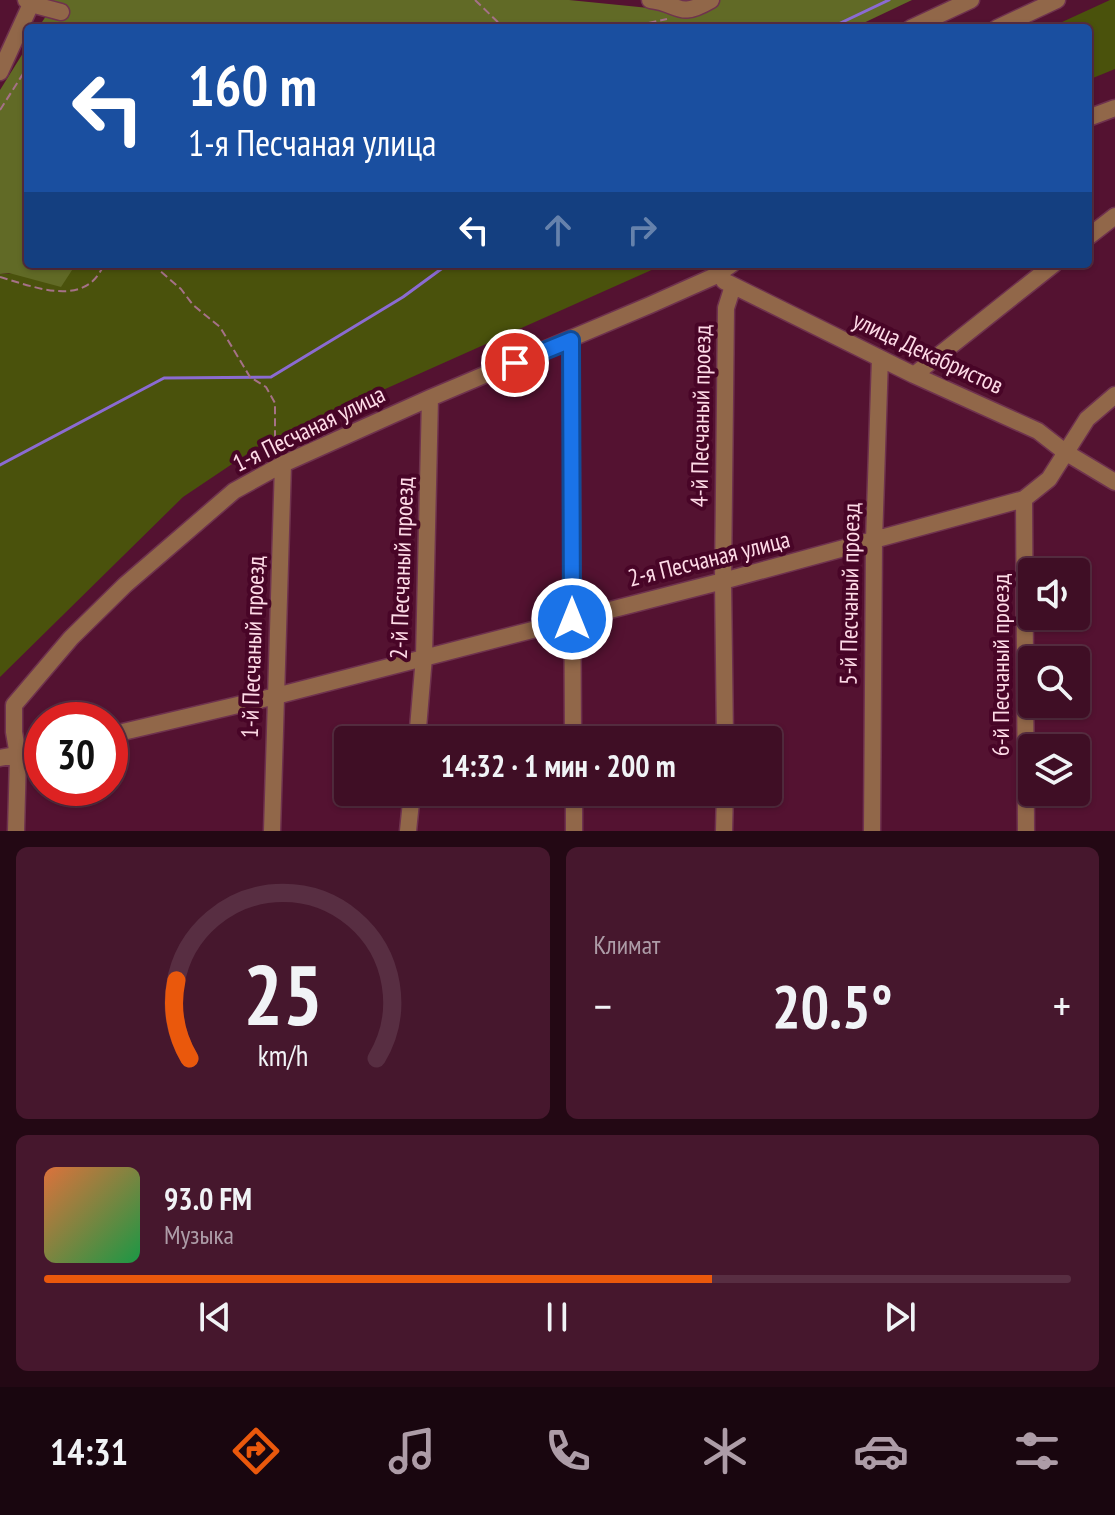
<!DOCTYPE html>
<html lang="ru">
<meta charset="utf-8">
<style>
:root{--surface:#3f0e25;--page:#46172d;--text:#f1f3f6;--muted:#ad9ca7;--line:#582e42;--accent:#ea580c}
body{margin:0;font-family:"PT Sans Narrow",sans-serif;background:var(--page);color:var(--text);height:100vh;display:flex;flex-direction:column;font-size:30px;white-space:nowrap}
*{box-sizing:border-box;margin:0}
p{font-size:26px;color:var(--muted)}
.icon{flex:none;width:44px;height:44px;fill:none;stroke:currentColor;stroke-width:2;stroke-linecap:round;stroke-linejoin:round}
.map{position:relative;height:831px;overflow:hidden}
.panel{display:flex;flex-direction:column;gap:16px;padding:16px;background:#230814;flex:1}
.panel>*{flex:none}
.banner{position:absolute;left:24px;top:24px;width:1068px;height:244px;border-radius:8px;box-shadow:0 2px 6px #0004,0 0 0 2px var(--line);background:#1a4fa0;color:#fff;overflow:hidden}
.fabs{position:absolute;left:1018px;top:558px;display:grid;gap:16px}
.fabs a{display:grid;place-items:center;width:72px;height:72px;border-radius:8px;background:var(--surface);box-shadow:0 2px 6px #0004,0 0 0 2px var(--line);font-size:40px}
.speed{position:absolute;left:24px;top:702px;display:flex;gap:16px;font-size:40px;font-weight:700;text-align:center}
.speed>*{display:grid;place-content:center;width:104px;height:104px;border-radius:50%;background:var(--surface);box-shadow:0 2px 6px #0004,0 0 0 2px var(--line);line-height:1}
.speed .limit{border:12px solid #d22;background:#fff;color:#111}
.pin{position:absolute;display:grid;place-items:center;width:68px;height:68px;color:#fff;margin:-34px;border:4px solid #fff;border-radius:50%;box-shadow:0 2px 8px #0007}
.me{position:absolute;width:88px;margin:-44px;rotate:0deg;stroke-linejoin:round;filter:drop-shadow(0 0 6px #0008)}
.turn{display:flex;align-items:center;gap:28px;height:168px;padding:0 32px;font-size:36px}
.turn .icon{width:104px;height:104px;stroke-width:2.5}
.turn b{display:block;font-size:56px;line-height:68px}
.lanes{display:flex;align-items:center;height:76px;padding:0 32px;background:#0003;justify-content:center;gap:40px;direction:ltr}
.lanes .off{opacity:.35}
.big{font-size:60px;font-weight:600;line-height:1.1}
.panel .tile{flex:1;display:flex;flex-direction:column;justify-content:center;gap:12px;min-width:0;padding:0 28px;border-radius:12px;background:var(--page)}
.panel .dial{align-items:center;gap:0}
.dial svg{height:208px;overflow:visible;fill:none;stroke:var(--line);stroke-width:7;stroke-linecap:round;text-anchor:middle}
.dial text{fill:var(--text);stroke:none}
.song{display:flex;align-items:center;gap:24px}
.cover{width:96px;height:96px;border-radius:12px;background:linear-gradient(135deg,hsl(20 70% 55%),hsl(140 70% 35%))}
.played{height:8px;border-radius:4px;background:linear-gradient(90deg,var(--accent) 65%,var(--line) 65%)}
.keys{display:flex;justify-content:space-around;direction:ltr}
.heat{display:flex;justify-content:space-between;align-items:center;font-size:44px;direction:ltr}
.panel .tiles{flex:1;display:grid;gap:16px;grid-template-columns:1fr 1fr}
.tile:last-child{grid-column:span 2}
.trip{position:absolute;left:334px;top:726px;width:448px;height:80px;border-radius:8px;background:var(--surface);box-shadow:0 2px 6px #0004,0 0 0 2px var(--line);font-weight:600;line-height:80px;text-align:center}
.menu{display:flex;height:128px;justify-content:space-around;align-items:center;background:#19060f;color:var(--muted)}
.menu .icon{width:56px;height:56px}
.menu .selected{color:var(--accent)}
.menu b{font-size:36px;color:var(--text)}
.map>svg:first-child{display:block}
.green{fill:#4a520c}
.forest{fill:#616a26}
.lines{fill:none;stroke-linecap:round;stroke-linejoin:round}
.stream{stroke:#8b6bd2;stroke-width:3}
.minor-casing{stroke:#6f324e;stroke-width:19}
.path{stroke:#a57187;stroke-width:2;stroke-dasharray:8 4;stroke-linecap:butt}
.minor{stroke:#916749;stroke-width:16}
.route-casing{stroke:#114b97;stroke-width:20}
.route{stroke:#1a73e8;stroke-width:14}
.labels{text-anchor:middle;stroke-width:8;stroke-linejoin:round;paint-order:stroke}
.street-label{font-size:24px;fill:#fedbe7;stroke:#480527}
</style>
<div class="map">
<svg width="1115" height="831" viewBox="0 0 1115 831">
<rect width="100%" height="100%" fill="#541231"/>
<path class="green" d="M1110,0H1115V69L1088,80V28H1049Z
M76,264H665L262,444L183,497L0,677V274L71,269Z"/>
<path class="forest" d="M36,0H569L659,9L713,4L720,0H912L853,28H38L46,16Z
M28,45V264H76L61,287L9,273L0,274V90Z"/>
<g class="lines">
<path class="stream" d="M830,28L889,0
M0,465L164,378L271,377L403,297L448,264"/>
<g class="minor-casing">
<path id="minor" d="M26,0L31,4L61,12
M650,0C680,3 677,20 711,0
M911,28L971,0
M997,28L1057,0
M0,72L31,4
M1088,118L1115,108
M1088,237L1115,216
M724,281L914,375L1038,431L1065,452L1115,482
M571,340L573,740
M914,375L1054,264
M1024,499L1026,831
M110,735L276,696L723,581L1024,499L1049,479L1087,419L1115,395
M417,740L424,657L430,398
M725,740L723,581L726,308L733,286
M0,758L42,750
M574,792V831
M16,831L18,756L14,732V705L71,638L125,585L234,491L283,464L430,398L650,305L715,276L732,264
M272,831L283,464
M408,831L412,792
M724,831L725,792
M872,831L874,541L880,358"/>
</g>
<path class="path" d="M475,0L504,28
M625,28L667,19
M0,110L28,66
M152,264L181,289L193,305L220,327L250,377L266,387L275,403V438L279,452
M0,277C35,287 86,309 104,264"/>
<use href="#minor" class="minor"/>
</g>
<g class="lines">
<g class="route-casing">
<path id="route" d="M515,363L571,340L572,619"/>
</g>
<use href="#route" class="route"/>
</g>
<g class="labels">
<g class="street-label">
<text transform="translate(928 353) rotate(25)" y="8">улица Декабристов</text>
<text transform="translate(701 416) rotate(-89)" y="8">4-й Песчаный проезд</text>
<text transform="translate(309 429) rotate(-26)" y="8">1-я Песчаная улица</text>
<text transform="translate(709 559) rotate(-14)" y="8">2-я Песчаная улица</text>
<text transform="translate(402 568) rotate(-88)" y="8">2-й Песчаный проезд</text>
<text transform="translate(850 594) rotate(-89)" y="8">5-й Песчаный проезд</text>
<text transform="translate(253 647) rotate(-88)" y="8">1-й Песчаный проезд</text>
<text transform="translate(1001 665) rotate(-90)" y="8">6-й Песчаный проезд</text>
</g>
</g>
</svg>
<div class="fabs">
<a><svg class="icon" aria-label="sound" viewBox="0 0 24 24"><path d="M4 9h4l5-4v14l-5-4H4zM17 9q2 3 0 6"/></svg></a>
<a><svg class="icon" aria-label="search" viewBox="0 0 24 24"><circle cx="10" cy="10" r="6"/><path d="M15 15l6 6"/></svg></a>
<a><svg class="icon" aria-label="layers" viewBox="0 0 24 24"><path d="M12 4l9 5-9 5-9-5zM3 14l9 5 9-5"/></svg></a>
</div>
<div class="speed"><div class="limit">30</div></div>
<div class="pin" style="left:515px;top:363px;background:#d93025"><svg class="icon" aria-label="arrive" viewBox="0 0 24 24"><path d="M6 21V4h12l-3 4 3 4H6"/></svg></div>
<svg class="me" style="left:572px;top:619px" viewBox="-20 -20 40 40"><circle r="17" fill="#1a73e8" stroke="#fff" stroke-width="3"/><path d="M0-11L8 9 0 5-8 9z" fill="#fff"/></svg>
<div class="trip">14:32 · 1 мин · 200 m</div>
<div class="banner">
<div class="turn"><svg class="icon" aria-label="left" viewBox="0 0 24 24"><path d="M17 20v-9H6M10 6l-5 5 5 5"/></svg><div><b>160 m</b>1-я Песчаная улица</div></div>
<div class="lanes"><svg class="icon" aria-label="left" viewBox="0 0 24 24"><path d="M17 20v-9H6M10 6l-5 5 5 5"/></svg><svg class="icon off" aria-label="ahead" viewBox="0 0 24 24"><path d="M12 20V5M6 11l6-6 6 6"/></svg><svg class="icon off" aria-label="right" viewBox="0 0 24 24"><path d="M7 20v-9h11M14 6l5 5-5 5"/></svg></div>
</div>
</div>
<section class="panel">
<div class="tiles">
<div class="tile dial"><svg viewBox="0 0 100 80">
<path d="M14 69A42 42 0 1 1 86 69"/>
<path d="M14 69A42 42 0 0 1 9 39" stroke="#ea580c"/>
<text x="50" y="56" font-size="32" font-weight="700">25</text>
<text x="50" y="72" font-size="11">km/h</text>
</svg></div>
<div class="tile"><p>Климат</p>
<div class="heat"><a>−</a><b class="big">20.5°</b><a>+</a></div>
</div>
<div class="tile">
<div class="song"><i class="cover"></i><div><b>93.0 FM</b><p>Музыка</p></div></div>
<div class="played"></div>
<div class="keys"><svg class="icon" aria-label="previous" viewBox="0 0 24 24"><path d="M18 5L8 12l10 7zM5 5v14"/></svg><svg class="icon" aria-label="pause" viewBox="0 0 24 24"><path d="M8 5v14M16 5v14"/></svg><svg class="icon" aria-label="next" viewBox="0 0 24 24"><path d="M6 5l10 7-10 7zM19 5v14"/></svg></div>
</div>
</div>
</section>
<nav class="menu">
<b>14:31</b>
<svg class="icon selected" aria-label="directions" viewBox="0 0 24 24"><path d="M12 3l9 9-9 9-9-9zM9 14v-3h6M13 9l2 2-2 2"/></svg>
<svg class="icon" aria-label="music" viewBox="0 0 24 24"><path d="M9 18V5l10-2v13"/><circle cx="6" cy="18" r="3"/><circle cx="16" cy="16" r="3"/></svg>
<svg class="icon" aria-label="phone" viewBox="0 0 24 24"><path d="M5 4h4l2 5-3 2q2 4 5 5l2-3 5 2v4C11 20 4 13 5 4z"/></svg>
<svg class="icon" aria-label="climate" viewBox="0 0 24 24"><path d="M12 3v18M4 7l16 10M4 17L20 7"/></svg>
<svg class="icon" aria-label="car" viewBox="0 0 24 24"><path d="M5 17H2v-5l4-1 3-4h7l3 4 3 1v5h-3M9 17h6M6 11h13"/><circle cx="7" cy="17" r="2"/><circle cx="17" cy="17" r="2"/></svg>
<svg class="icon" aria-label="filters" viewBox="0 0 24 24"><path d="M4 7h16M4 17h16"/><circle cx="9" cy="7" r="2"/><circle cx="15" cy="17" r="2"/></svg>
</nav>
